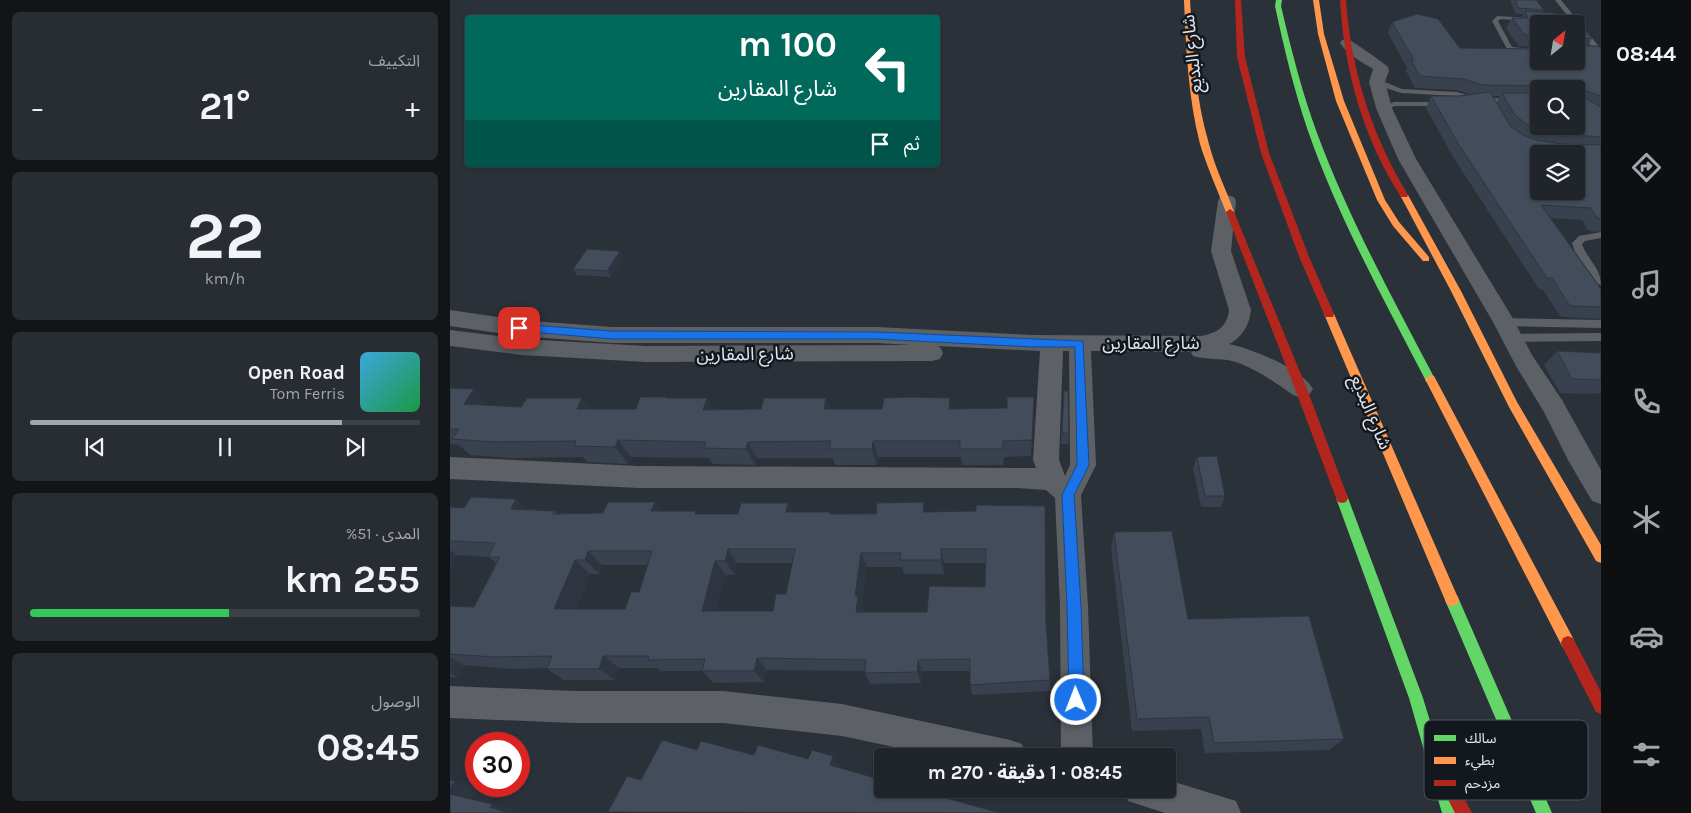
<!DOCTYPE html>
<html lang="ar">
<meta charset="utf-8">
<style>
:root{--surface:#20252b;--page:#282d33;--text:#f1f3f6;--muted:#a2a5a9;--line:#3d4247;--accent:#a1a7b1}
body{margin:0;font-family:Karla,"Noto Sans Arabic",sans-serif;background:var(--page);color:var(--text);direction:rtl;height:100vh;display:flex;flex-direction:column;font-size:19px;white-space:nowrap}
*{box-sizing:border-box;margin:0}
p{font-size:16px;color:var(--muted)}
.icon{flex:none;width:28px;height:28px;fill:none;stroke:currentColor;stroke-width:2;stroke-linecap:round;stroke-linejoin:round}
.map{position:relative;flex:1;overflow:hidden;direction:ltr}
.details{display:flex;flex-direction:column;gap:12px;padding:12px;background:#121418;width:450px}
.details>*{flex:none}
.top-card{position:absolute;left:15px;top:15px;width:475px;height:152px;border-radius:5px;box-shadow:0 1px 4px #0004,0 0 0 1px var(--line);direction:rtl;background:#00695c;color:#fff;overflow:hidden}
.needle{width:32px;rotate:30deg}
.buttons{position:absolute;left:1080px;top:15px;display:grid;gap:10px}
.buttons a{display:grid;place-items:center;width:55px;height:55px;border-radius:5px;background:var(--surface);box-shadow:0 1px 4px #0004,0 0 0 1px var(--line);font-size:25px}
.speed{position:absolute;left:15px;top:732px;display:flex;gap:10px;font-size:25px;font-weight:700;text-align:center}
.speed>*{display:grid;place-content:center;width:65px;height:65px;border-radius:50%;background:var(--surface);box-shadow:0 1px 4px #0004,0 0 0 1px var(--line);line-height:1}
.speed .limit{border:8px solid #d22;background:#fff;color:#111}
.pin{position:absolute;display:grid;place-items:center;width:42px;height:42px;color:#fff;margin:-21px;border-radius:10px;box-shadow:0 2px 8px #0006}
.me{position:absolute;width:55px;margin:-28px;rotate:359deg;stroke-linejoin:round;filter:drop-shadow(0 0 4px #0008)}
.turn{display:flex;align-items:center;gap:18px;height:105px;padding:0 20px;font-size:22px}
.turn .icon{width:65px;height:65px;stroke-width:2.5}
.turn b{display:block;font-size:35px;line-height:42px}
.then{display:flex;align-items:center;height:48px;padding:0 20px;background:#0003;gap:10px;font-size:19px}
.big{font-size:38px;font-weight:700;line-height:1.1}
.details .tile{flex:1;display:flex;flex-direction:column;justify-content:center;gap:8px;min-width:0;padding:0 18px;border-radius:8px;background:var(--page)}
.details .dial{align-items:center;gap:0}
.dial b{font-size:65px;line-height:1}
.song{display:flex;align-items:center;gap:15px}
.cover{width:60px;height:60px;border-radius:8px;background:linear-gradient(135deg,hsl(200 70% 55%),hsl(140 70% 35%))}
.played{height:5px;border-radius:2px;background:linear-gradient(90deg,var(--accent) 80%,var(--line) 80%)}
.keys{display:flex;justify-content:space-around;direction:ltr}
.heat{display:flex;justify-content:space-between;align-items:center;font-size:28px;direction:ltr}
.charge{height:8px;border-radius:4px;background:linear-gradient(90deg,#34c759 51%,var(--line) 0)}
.trip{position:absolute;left:424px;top:748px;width:302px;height:50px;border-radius:5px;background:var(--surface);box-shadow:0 1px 4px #0004,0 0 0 1px var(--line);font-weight:700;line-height:50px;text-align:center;direction:rtl}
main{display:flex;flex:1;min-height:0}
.tabs{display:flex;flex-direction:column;width:90px;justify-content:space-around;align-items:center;background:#0d0f11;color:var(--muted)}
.tabs .icon{width:35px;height:35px}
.tabs .active{color:var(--accent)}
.tabs b{font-size:22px;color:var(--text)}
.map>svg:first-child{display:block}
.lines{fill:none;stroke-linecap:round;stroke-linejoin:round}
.lane{fill:#5d6064;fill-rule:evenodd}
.street{fill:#5d6064;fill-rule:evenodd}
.fast{fill:#63d668;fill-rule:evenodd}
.slow{fill:#ff974d;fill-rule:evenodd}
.jam{fill:#b3261e;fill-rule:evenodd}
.wall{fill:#39414e;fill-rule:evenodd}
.shaded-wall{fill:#2e3540}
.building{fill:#424c5b;stroke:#2e3540;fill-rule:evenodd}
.route{fill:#1a73e8;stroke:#114b97}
.labels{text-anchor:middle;stroke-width:5;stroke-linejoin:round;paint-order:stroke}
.street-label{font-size:18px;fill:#e0e7f1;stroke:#13171e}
.key{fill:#13171e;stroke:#50555d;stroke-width:1}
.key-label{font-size:14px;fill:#e0e7f1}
</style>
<main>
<nav class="tabs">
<b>08:44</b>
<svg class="icon active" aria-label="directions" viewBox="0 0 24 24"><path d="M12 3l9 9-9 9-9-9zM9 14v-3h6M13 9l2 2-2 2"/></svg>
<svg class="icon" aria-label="music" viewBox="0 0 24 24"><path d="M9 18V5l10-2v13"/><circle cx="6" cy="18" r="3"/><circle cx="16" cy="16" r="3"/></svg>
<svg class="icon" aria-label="phone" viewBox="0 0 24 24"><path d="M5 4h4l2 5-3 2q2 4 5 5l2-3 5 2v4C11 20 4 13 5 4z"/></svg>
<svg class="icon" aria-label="climate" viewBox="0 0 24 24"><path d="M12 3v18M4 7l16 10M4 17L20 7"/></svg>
<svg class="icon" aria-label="car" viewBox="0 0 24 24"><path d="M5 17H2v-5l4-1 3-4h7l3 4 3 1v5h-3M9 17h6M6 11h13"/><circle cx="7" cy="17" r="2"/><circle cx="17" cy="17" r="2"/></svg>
<svg class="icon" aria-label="filters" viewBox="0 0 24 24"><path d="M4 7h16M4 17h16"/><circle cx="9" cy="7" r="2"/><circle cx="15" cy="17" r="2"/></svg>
</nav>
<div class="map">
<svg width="1151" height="813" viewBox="0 0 1151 813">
<rect width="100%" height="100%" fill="#2b3139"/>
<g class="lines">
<path class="lane" d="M1105,0H1111L1151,49L1150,55L1126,56V52L1145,51L1126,27V24L1095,21L1094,20L1097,18L1120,19Z
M1047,16L1078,18L1079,19L1076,21L1051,19L1048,21L1062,47L1089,50V54L1071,53L1057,49L1042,21Z
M924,80H930L952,89L1007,92L1027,98L1089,99V103L1026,102L1006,96L951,93L924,84Z
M944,102H992L996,104L992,106H945L934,110L930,108Z
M1151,232V238L1135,241L1132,244C1137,259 1151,268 1151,285L1148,284L1125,252L1122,243L1129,236Z
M1054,318L1151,320V328L1054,326L1049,322Z
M1151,333V341L1061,342L1056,338L1061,334Z"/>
<path class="street" d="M897,39C900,39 935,64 938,67L939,71L935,82L942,108L966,159L1062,317L1082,355L1112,400L1151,470V504L1142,501L1118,460L1094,412L1066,366L1043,322L948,159L926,108L919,82L923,69C910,61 898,55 890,43L892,40Z
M777,195L784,197L786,201L781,251L801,310C799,325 793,337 779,344C802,349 851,368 863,389L859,395L851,398L843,395C824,382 804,367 782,361C769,358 756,360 743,356L741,352L641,351L646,465L631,495L638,606L643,756H611L610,606L605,498L596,490L567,488H189L0,479V457L189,466L586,468L583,460L590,351L487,346L490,347L493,353L490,359L482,361L196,362L72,355L0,346V330L72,339L196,346L461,345L427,343H162L69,336L0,326V310L69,320L162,327H427L582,335L751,336C767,333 777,327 779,310L761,251L768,201L770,197ZM613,351H619L620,465L615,476L609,460Z
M0,686L124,691H273L392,704L560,740L572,744L576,756H486L392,736L273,723H124L0,718Z
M718,780L786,801L791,813H715L678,801L673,789H718Z"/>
<path class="fast" d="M826,0H832L831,6C841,49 852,92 867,133C899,219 943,299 985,379L984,382H976L975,379C933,298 888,217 858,131C844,90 834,48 825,6Z
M892,493L896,494L898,498L973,698L1008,813H992L959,698L886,498L888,494Z
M1002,594L1007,595L1102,813H1086L995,600L997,595Z"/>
<path class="slow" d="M734,0H740C743,48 745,97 759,144C765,168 776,189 784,212L780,215L776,212C767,189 757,167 750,144C738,97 736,48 734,0Z
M863,0H869L874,34L894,101L935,200L949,222L979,257V261H973L943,226L927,200L886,101L868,34Z
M954,192L958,195L1011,291L1067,402L1151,545V563L1146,561L1059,407L1001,291L950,195Z
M879,310L884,314L1009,600L1007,605L1002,606L997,605L995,600L874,314Z
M980,375L984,376L1123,638L1125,643L1123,648L1118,650L1113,648L975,379Z"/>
<path class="jam" d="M785,0H791L795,57L819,153L860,259L884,314L883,317H875L874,314L850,259L811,153L787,57Z
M890,0H896C901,71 922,135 958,195L957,197H951C913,138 894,70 890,0Z
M780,209L784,212L857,389L898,498L896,502L892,503L888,502L886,498L845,389L776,212Z
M1118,636L1123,638L1151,692V714L1146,712L1113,648L1111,643L1113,638Z
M985,750L990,753L1022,813H1005L977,758L980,753Z"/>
</g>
<path class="wall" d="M1060,0H1086L1094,10L1089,24V61L1126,28L1142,38L1138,46L1151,49V231L1143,232L1137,229L1132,220L1101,218L1151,289V319L1111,317L1093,290L1089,289L1003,157L976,108L981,96H1009L1022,95L1007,90L965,88L956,71L957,68L938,33L942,22L1010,48L1079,49L1080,47L1069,46L1056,29L1062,18H1071L1073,14H1066ZM1089,89H1126L1089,126ZM1042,96H1050L1046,103Z
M170,251L173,257L161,277L127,275L123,269Z
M1107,351L1151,353V393L1135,394L1110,393L1094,365Z
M0,388L39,405L71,407L141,409H186L217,398H257L263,410L311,409L376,398L380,409H502L584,414L581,456L554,457L553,465H512L511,457H428L427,465H385L383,458H307L305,465L263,464L259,458L181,457L178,464L137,462L133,457L61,458L20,455L9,445L0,444Z
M613,403L619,433L618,444H611Z
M747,457L775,496L771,507H751L743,468Z
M66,499L77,509L105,511L108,514L212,511L249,514H288L338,503L343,512L382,514L526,511L596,623L600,680V691L522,695L520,685V671H472L471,683L420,684L415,673V671L317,670L314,682L264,683L252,671H211L207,668H169L165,680H114L97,669V668L63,669L14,665L8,678L0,677V606L24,607L46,563L38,557L7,555L0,568V507L14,508ZM287,563H342L336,594L323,611H266L276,575H285ZM494,563H536L535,587L477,612H414V609L412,604L417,567H452L454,574H494ZM152,565H198L189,592L175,609H126L140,574H150Z
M664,532L738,619L894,739L879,750L755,753L751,729L682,731L661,549Z"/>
<path class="shaded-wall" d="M170,251L173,257L161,277L157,271Z
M24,389L39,406L14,404Z
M584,397V414L581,456L582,440Z
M132,398L145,414L127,409Z
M257,398L266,415L253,410Z
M376,398L382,415L374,409Z
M500,398L502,414L499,409Z
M168,440L181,457L178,464L165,447Z
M423,441L428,457L427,465L422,449Z
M298,442L307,458L305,465L296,449Z
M66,499L82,514L61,509Z
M205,502L216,517L201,511Z
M474,502L477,517L473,512Z
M338,503L345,518L336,512Z
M278,549L287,563L285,575L275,561Z
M491,549L494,563V574L491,560Z
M0,550L7,555L0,568Z
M138,551L152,565L150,574L135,560Z
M411,553L417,567L412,604L414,609L412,625L406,612L405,596Z
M125,560L140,574L120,622L104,609Z
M265,561L276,575L263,624L252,611Z
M153,656L169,668L165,680L149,669Z
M0,657L14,665L8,678L0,673Z
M307,658L317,670L314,682L304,671Z
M468,660L472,671L471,683L467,672Z
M383,756L391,765L387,774L380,765Z
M5,781L28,789L21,801L0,794V788Z
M490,789H492L494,793L492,803L488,796Z
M42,804L64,811L63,813H58L40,807Z"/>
<path class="building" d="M1065,0H1086L1094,10L1068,8Z
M1075,11L1104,13L1113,24H1089V36L1075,35L1062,18H1078Z
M967,14L988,19L1010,48L1086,49L1082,44H1089V61H1126V28H1133L1142,38L1131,39V46H1149L1151,49V96L1134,90L1131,91V96L1151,107V137L1101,133L1080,127L1065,115L1052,93H1089V126H1126V89H1097L1096,86L1033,85L1013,79L970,76L961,60H964L942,22Z
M1040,92L1061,127L1075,136L1086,140L1112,144L1151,145V219L1146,217L1141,208L1091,205L1151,289V307L1120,306L1102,278H1097L1009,145L981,96H1009ZM1089,154H1126V191H1089Z
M137,249L170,251L157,271L123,269Z
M1107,351L1151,353V380L1122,379Z
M0,388L24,389L14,404L71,407L77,398H132L127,409H186L190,397H216V398H257L253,410L311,409L314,398H376L374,409H432L434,398L460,397L500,398L499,409L557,408V397H584L582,440L553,441V449H510V441H423L422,449H379L381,441L298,442L296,449L254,448L256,442L168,440L165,447L124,446L126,441L45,442L2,439L9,429H0Z
M614,391H618L619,433H612Z
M767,456L775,496H755L747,457Z
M21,497L66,499L61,509L105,511L103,514L153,513L158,502H205L201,511H246L245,514H288L291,503H338L336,512H380V514H426L427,503L474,502L473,512L526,511V505L595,506L596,623L600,680L520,685V659L468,660L467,672L415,673L416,660L307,658L304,671H252L255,659L198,660L199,656H153L149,669H97L102,656L44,657L0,654V606L24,607L50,557H38L45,543L0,541V507L14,508ZM278,549H345L336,594H326L323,611H252L265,561H275ZM491,549H536L535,587L479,586L477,612H406L408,596H405L411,553H451L450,560H491ZM138,551H202L189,592H181L175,609H104L125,560H135Z
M722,531L738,619L859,616L894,739L764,743L759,717L687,719L664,532Z
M212,740L247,750L251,741L304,755L308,745L358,759L362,750L383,756L380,765L432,780V777V789H490L488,796L551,813L158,812L177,776L191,780Z
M0,780L5,781L0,788Z
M0,794L42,804L40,807L58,813H0Z"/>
<path class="route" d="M69,324L162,331L427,332L633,341L639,465L624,495L631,606L634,700L631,705L626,707L621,705L619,700L617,606L612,495L627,465L625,347H582L427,339H162L69,331L64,328Z"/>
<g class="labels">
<g class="street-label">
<text transform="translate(742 54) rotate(-96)" y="6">شارع البديع</text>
<text x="701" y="349">شارع المقارين</text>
<text transform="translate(295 354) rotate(-1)" y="6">شارع المقارين</text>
<text transform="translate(921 412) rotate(67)" y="6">شارع البديع</text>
</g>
</g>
<rect x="974" y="720" width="164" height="80" rx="8" class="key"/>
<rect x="984" y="735" width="22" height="6" fill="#63d668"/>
<rect x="984" y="757" width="22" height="7" fill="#ff974d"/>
<rect x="984" y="780" width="22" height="6" fill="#b3261e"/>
<g class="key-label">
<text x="1015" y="743">سالك</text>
<text x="1015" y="765">بطيء</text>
<text x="1015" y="788">مزدحم</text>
</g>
</svg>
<div class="buttons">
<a><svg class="needle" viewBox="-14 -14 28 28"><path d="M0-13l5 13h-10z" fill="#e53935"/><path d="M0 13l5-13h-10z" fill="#a2a5a9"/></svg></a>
<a><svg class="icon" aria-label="search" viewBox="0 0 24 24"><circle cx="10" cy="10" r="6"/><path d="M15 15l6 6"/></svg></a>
<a><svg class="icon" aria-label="layers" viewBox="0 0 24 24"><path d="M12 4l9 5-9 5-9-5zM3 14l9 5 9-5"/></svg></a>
</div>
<div class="speed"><div class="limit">30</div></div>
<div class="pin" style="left:69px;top:328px;background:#d93025"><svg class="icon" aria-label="arrive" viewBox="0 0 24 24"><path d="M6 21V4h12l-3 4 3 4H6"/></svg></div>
<svg class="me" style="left:626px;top:700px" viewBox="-20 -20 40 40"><circle r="17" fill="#1a73e8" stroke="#fff" stroke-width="3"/><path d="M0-11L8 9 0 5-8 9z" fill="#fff"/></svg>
<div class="trip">08:45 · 1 دقيقة · 270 m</div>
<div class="top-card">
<div class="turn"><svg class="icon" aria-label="left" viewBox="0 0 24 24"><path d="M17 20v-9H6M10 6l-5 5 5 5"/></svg><div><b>100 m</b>شارع المقارين</div></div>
<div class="then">ثم<svg class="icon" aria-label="arrive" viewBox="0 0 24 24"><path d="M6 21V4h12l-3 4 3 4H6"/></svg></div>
</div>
</div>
<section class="details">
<div class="tile"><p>التكييف</p>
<div class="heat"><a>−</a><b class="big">21°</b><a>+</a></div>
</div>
<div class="tile dial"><b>22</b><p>km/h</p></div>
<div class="tile">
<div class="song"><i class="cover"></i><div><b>Open Road</b><p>Tom Ferris</p></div></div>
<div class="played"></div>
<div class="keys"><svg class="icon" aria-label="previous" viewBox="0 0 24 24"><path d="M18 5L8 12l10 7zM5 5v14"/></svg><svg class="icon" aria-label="pause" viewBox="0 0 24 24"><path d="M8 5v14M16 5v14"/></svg><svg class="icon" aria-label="next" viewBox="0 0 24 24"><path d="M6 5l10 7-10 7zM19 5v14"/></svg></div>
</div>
<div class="tile"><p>المدى · 51%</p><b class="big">255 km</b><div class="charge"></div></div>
<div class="tile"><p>الوصول</p><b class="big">08:45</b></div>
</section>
</main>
